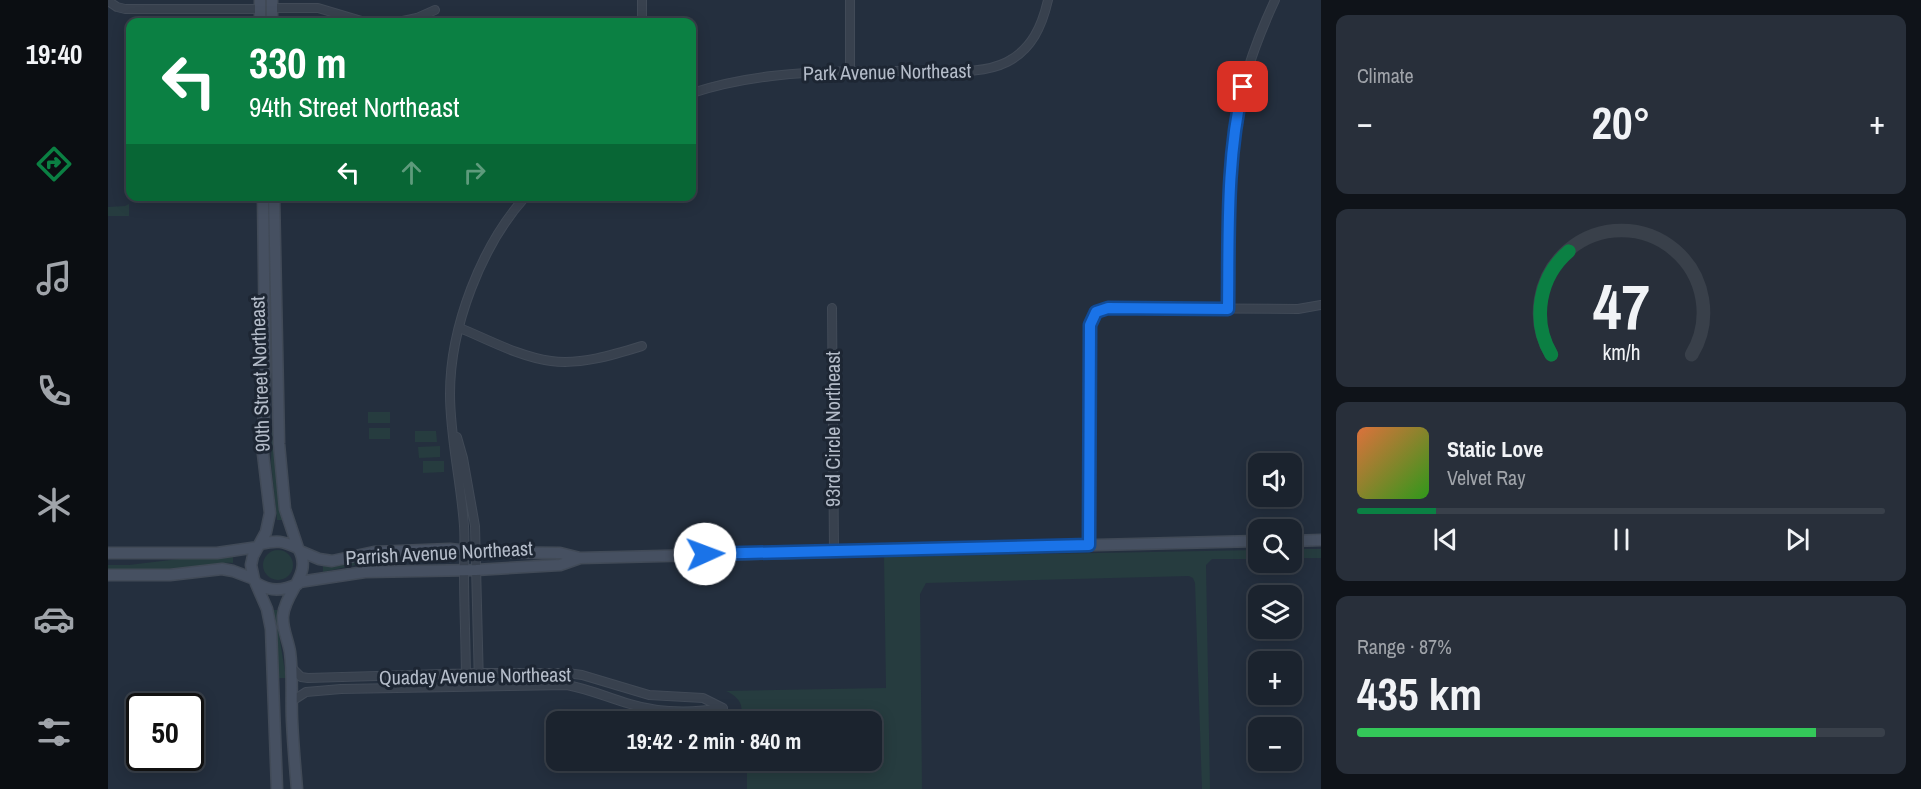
<!DOCTYPE html>
<meta charset="utf-8">
<style>
:root{--surface:#1b232e;--page:#282f3a;--text:#f1f3f6;--muted:#a0a4aa;--line:#39404a;--accent:#0b8043}
body{margin:0;font-family:"Archivo Narrow",sans-serif;background:var(--page);color:var(--text);height:100vh;display:flex;flex-direction:column;font-size:22px;white-space:nowrap}
*{box-sizing:border-box;margin:0}
p{font-size:20px;color:var(--muted)}
.icon{flex:none;width:33px;height:33px;fill:none;stroke:currentColor;stroke-width:2;stroke-linecap:round;stroke-linejoin:round}
.map{position:relative;flex:1;overflow:hidden}
.side{display:flex;flex-direction:column;gap:15px;padding:15px;background:#0f1319;width:600px}
.side>*{flex:none}
.hud{position:absolute;left:18px;top:18px;width:570px;height:183px;border-radius:12px;box-shadow:0 3px 15px #0003,0 0 0 2px var(--line);background:#0b8043;color:#fff;overflow:hidden}
.tools{position:absolute;left:1140px;top:453px;display:grid;gap:12px}
.tools a{display:grid;place-items:center;width:54px;height:54px;border-radius:12px;background:var(--surface);box-shadow:0 3px 15px #0003,0 0 0 2px var(--line);font-size:30px}
.speed{position:absolute;left:18px;top:693px;display:flex;gap:12px;font-size:30px;font-weight:700;text-align:center}
.speed>*{display:grid;place-content:center;width:78px;height:78px;border-radius:50%;background:var(--surface);box-shadow:0 3px 15px #0003,0 0 0 2px var(--line);line-height:1}
.speed .limit{border:3px solid #111;border-radius:9px;background:#fff;color:#111}
.pin{position:absolute;display:grid;place-items:center;width:51px;height:51px;color:#fff;margin:-26px;border-radius:12px;box-shadow:0 3px 9px #0006}
.me{position:absolute;width:66px;margin:-33px;rotate:88deg;stroke-linejoin:round;filter:drop-shadow(0 0 4px #0008)}
.turn{display:flex;align-items:center;gap:21px;height:126px;padding:0 24px;font-size:27px}
.turn .icon{width:78px;height:78px;stroke-width:2.5}
.turn b{display:block;font-size:42px;line-height:51px}
.lanes{display:flex;align-items:center;height:57px;padding:0 24px;background:#0003;justify-content:center;gap:30px;direction:ltr}
.lanes .off{opacity:.35}
.big{font-size:45px;font-weight:700;line-height:1.1}
.side .tile{flex:1;display:flex;flex-direction:column;justify-content:center;gap:9px;min-width:0;padding:0 21px;border-radius:12px;background:var(--page)}
.side .dial{align-items:center;gap:0}
.dial svg{height:156px;overflow:visible;fill:none;stroke:var(--line);stroke-width:7;stroke-linecap:round;text-anchor:middle}
.dial text{fill:var(--text);stroke:none}
.song{display:flex;align-items:center;gap:18px}
.cover{width:72px;height:72px;border-radius:9px;background:linear-gradient(135deg,hsl(20 70% 55%),hsl(110 70% 35%))}
.played{height:6px;border-radius:3px;background:linear-gradient(90deg,var(--accent) 15%,var(--line) 15%)}
.keys{display:flex;justify-content:space-around;direction:ltr}
.heat{display:flex;justify-content:space-between;align-items:center;font-size:33px;direction:ltr}
.charge{height:9px;border-radius:4px;background:linear-gradient(90deg,#34c759 87%,var(--line) 0)}
.trip{position:absolute;left:438px;top:711px;width:336px;height:60px;border-radius:12px;background:var(--surface);box-shadow:0 3px 15px #0003,0 0 0 2px var(--line);font-weight:700;line-height:60px;text-align:center}
main{display:flex;flex:1;min-height:0}
.menu{display:flex;flex-direction:column;width:108px;justify-content:space-around;align-items:center;background:#0b0e12;color:var(--muted)}
.menu .icon{width:42px;height:42px}
.menu .on{color:var(--accent)}
.menu b{font-size:27px;color:var(--text)}
.map>svg:first-child{display:block}
.green{fill:#263c3f}
.lines{fill:none;stroke-linecap:round;stroke-linejoin:round}
.minor-casing{stroke:#414a57;stroke-width:10}
.secondary-casing{stroke:#414a57;stroke-width:13}
.minor{stroke:#38414e;stroke-width:8}
.secondary{stroke:#465061;stroke-width:10}
.route-casing{stroke:#114b97;stroke-width:15}
.route{stroke:#1a73e8;stroke-width:10}
.labels{text-anchor:middle;stroke-width:6;stroke-linejoin:round;paint-order:stroke}
.street-label{font-size:20px;fill:#b4bcc9;stroke:#1d2633}
</style>
<main>
<nav class="menu">
<b>19:40</b>
<svg class="icon on" aria-label="directions" viewBox="0 0 24 24"><path d="M12 3l9 9-9 9-9-9zM9 14v-3h6M13 9l2 2-2 2"/></svg>
<svg class="icon" aria-label="music" viewBox="0 0 24 24"><path d="M9 18V5l10-2v13"/><circle cx="6" cy="18" r="3"/><circle cx="16" cy="16" r="3"/></svg>
<svg class="icon" aria-label="phone" viewBox="0 0 24 24"><path d="M5 4h4l2 5-3 2q2 4 5 5l2-3 5 2v4C11 20 4 13 5 4z"/></svg>
<svg class="icon" aria-label="climate" viewBox="0 0 24 24"><path d="M12 3v18M4 7l16 10M4 17L20 7"/></svg>
<svg class="icon" aria-label="car" viewBox="0 0 24 24"><path d="M5 17H2v-5l4-1 3-4h7l3 4 3 1v5h-3M9 17h6M6 11h13"/><circle cx="7" cy="17" r="2"/><circle cx="17" cy="17" r="2"/></svg>
<svg class="icon" aria-label="filters" viewBox="0 0 24 24"><path d="M4 7h16M4 17h16"/><circle cx="9" cy="7" r="2"/><circle cx="15" cy="17" r="2"/></svg>
</nav>
<div class="map">
<svg width="1213" height="789" viewBox="0 0 1213 789">
<rect width="100%" height="100%" fill="#242f3e"/>
<path class="green" d="M21,204V216H0V207L17,206Z
M260,412H282V423H260Z
M166,428L176,520H169L163,463L164,429Z
M261,428H282V439H261Z
M307,431H328L329,442H307Z
M332,446V457L311,458L310,447Z
M315,461H336V472L315,473Z
M1184,549H1213V558H1184Z
M155 565a15 15 0 1 1 30 0a15 15 0 1 1-30 0Z
M1150,550V559H1104L1098,565L1102,789H1094L1087,583L1085,578L1081,576L818,583L812,594L814,789H639V761L764,760V722L639,721V716H632C637,704 629,696 618,691L778,688L776,557Z
M342,555L343,560L261,562L215,572V565L291,556Z
M125,556V563C110,562 97,566 82,568C55,570 27,569 0,569V565H21L79,558Z
M165,610H170L169,622L178,678H170L169,632Z"/>
<g class="lines">
<g class="minor-casing">
<path id="minor" d="M534,0V22
M742,0V71
M0,1L9,7L17,9H152
M164,8H210L257,22
M290,22L309,18L327,10
M584,93C636,76 691,72 745,71C770,71 794,71 818,71C844,71 875,74 899,62C924,49 934,26 940,0
M724,308L726,551
M1120,309C1121,253 1118,190 1125,135C1131,88 1147,43 1167,0
M352,328C381,340 412,357 443,361C473,365 505,355 534,346
M349,437L355,458L367,526L371,685
M981,545L982,325L988,312L1000,308L1190,309L1213,305
M183,667L193,677L200,678L371,673H459L474,675L541,695L595,698L615,708
M358,686C358,648 356,609 356,571C356,556 357,541 356,526C353,481 342,438 342,394C342,327 373,246 418,196
M184,701L198,692L233,689L459,685C481,689 501,698 522,704C552,713 585,713 615,708"/>
</g>
<g class="secondary-casing">
<path id="secondary" d="M152,0V22
M164,0V22
M155,196L157,348L155,454L162,513L158,532L145,556L143,565L146,579L159,609L163,629L169,789
M166,196L171,444L177,509L190,548
M1184,541L1213,540
M152,544C170,540 174,541 190,548C206,574 177,591 175,616C174,628 180,640 182,652C185,674 183,698 184,720C185,743 187,766 189,789
M192,551L211,559L224,561L266,552L342,549L368,552L452,553L472,558L1150,541
M0,553H109L150,547
M0,575H62L114,569L125,571L146,579
M191,582L257,572L368,570L452,565L472,558
M148,583C163,592 174,591 190,584"/>
</g>
<use href="#minor" class="minor"/>
<use href="#secondary" class="secondary"/>
</g>
<g class="lines">
<g class="route-casing">
<path id="route" d="M597,554L981,545L982,325L988,312L1000,308L1120,309C1121,234 1118,159 1135,87"/>
</g>
<use href="#route" class="route"/>
</g>
<g class="labels">
<g class="street-label">
<text transform="translate(779 72) rotate(-1)" y="7">Park Avenue Northeast</text>
<text transform="translate(152 374) rotate(-92)" y="7">90th Street Northeast</text>
<text transform="translate(725 429) rotate(-90)" y="7">93rd Circle Northeast</text>
<text transform="translate(331 553) rotate(-3)" y="7">Parrish Avenue Northeast</text>
<text transform="translate(367 676) rotate(-1)" y="7">Quaday Avenue Northeast</text>
</g>
</g>
</svg>
<div class="tools">
<a><svg class="icon" aria-label="sound" viewBox="0 0 24 24"><path d="M4 9h4l5-4v14l-5-4H4zM17 9q2 3 0 6"/></svg></a>
<a><svg class="icon" aria-label="search" viewBox="0 0 24 24"><circle cx="10" cy="10" r="6"/><path d="M15 15l6 6"/></svg></a>
<a><svg class="icon" aria-label="layers" viewBox="0 0 24 24"><path d="M12 4l9 5-9 5-9-5zM3 14l9 5 9-5"/></svg></a>
<a>+</a>
<a>−</a>
</div>
<div class="speed"><div class="limit">50</div></div>
<div class="pin" style="left:1135px;top:87px;background:#d93025"><svg class="icon" aria-label="arrive" viewBox="0 0 24 24"><path d="M6 21V4h12l-3 4 3 4H6"/></svg></div>
<svg class="me" style="left:597px;top:554px" viewBox="-20 -20 40 40"><circle r="19" fill="#fff"/><path d="M0-13L10 11 0 6-10 11z" fill="#1a73e8"/></svg>
<div class="trip">19:42 · 2 min · 840 m</div>
<div class="hud">
<div class="turn"><svg class="icon" aria-label="left" viewBox="0 0 24 24"><path d="M17 20v-9H6M10 6l-5 5 5 5"/></svg><div><b>330 m</b>94th Street Northeast</div></div>
<div class="lanes"><svg class="icon" aria-label="left" viewBox="0 0 24 24"><path d="M17 20v-9H6M10 6l-5 5 5 5"/></svg><svg class="icon off" aria-label="ahead" viewBox="0 0 24 24"><path d="M12 20V5M6 11l6-6 6 6"/></svg><svg class="icon off" aria-label="right" viewBox="0 0 24 24"><path d="M7 20v-9h11M14 6l5 5-5 5"/></svg></div>
</div>
</div>
<section class="side">
<div class="tile"><p>Climate</p>
<div class="heat"><a>−</a><b class="big">20°</b><a>+</a></div>
</div>
<div class="tile dial"><svg viewBox="0 0 100 80">
<path d="M14 69A42 42 0 1 1 86 69"/>
<path d="M14 69A42 42 0 0 1 23 16" stroke="#0b8043"/>
<text x="50" y="56" font-size="32" font-weight="700">47</text>
<text x="50" y="72" font-size="11">km/h</text>
</svg></div>
<div class="tile">
<div class="song"><i class="cover"></i><div><b>Static Love</b><p>Velvet Ray</p></div></div>
<div class="played"></div>
<div class="keys"><svg class="icon" aria-label="previous" viewBox="0 0 24 24"><path d="M18 5L8 12l10 7zM5 5v14"/></svg><svg class="icon" aria-label="pause" viewBox="0 0 24 24"><path d="M8 5v14M16 5v14"/></svg><svg class="icon" aria-label="next" viewBox="0 0 24 24"><path d="M6 5l10 7-10 7zM19 5v14"/></svg></div>
</div>
<div class="tile"><p>Range · 87%</p><b class="big">435 km</b><div class="charge"></div></div>
</section>
</main>
